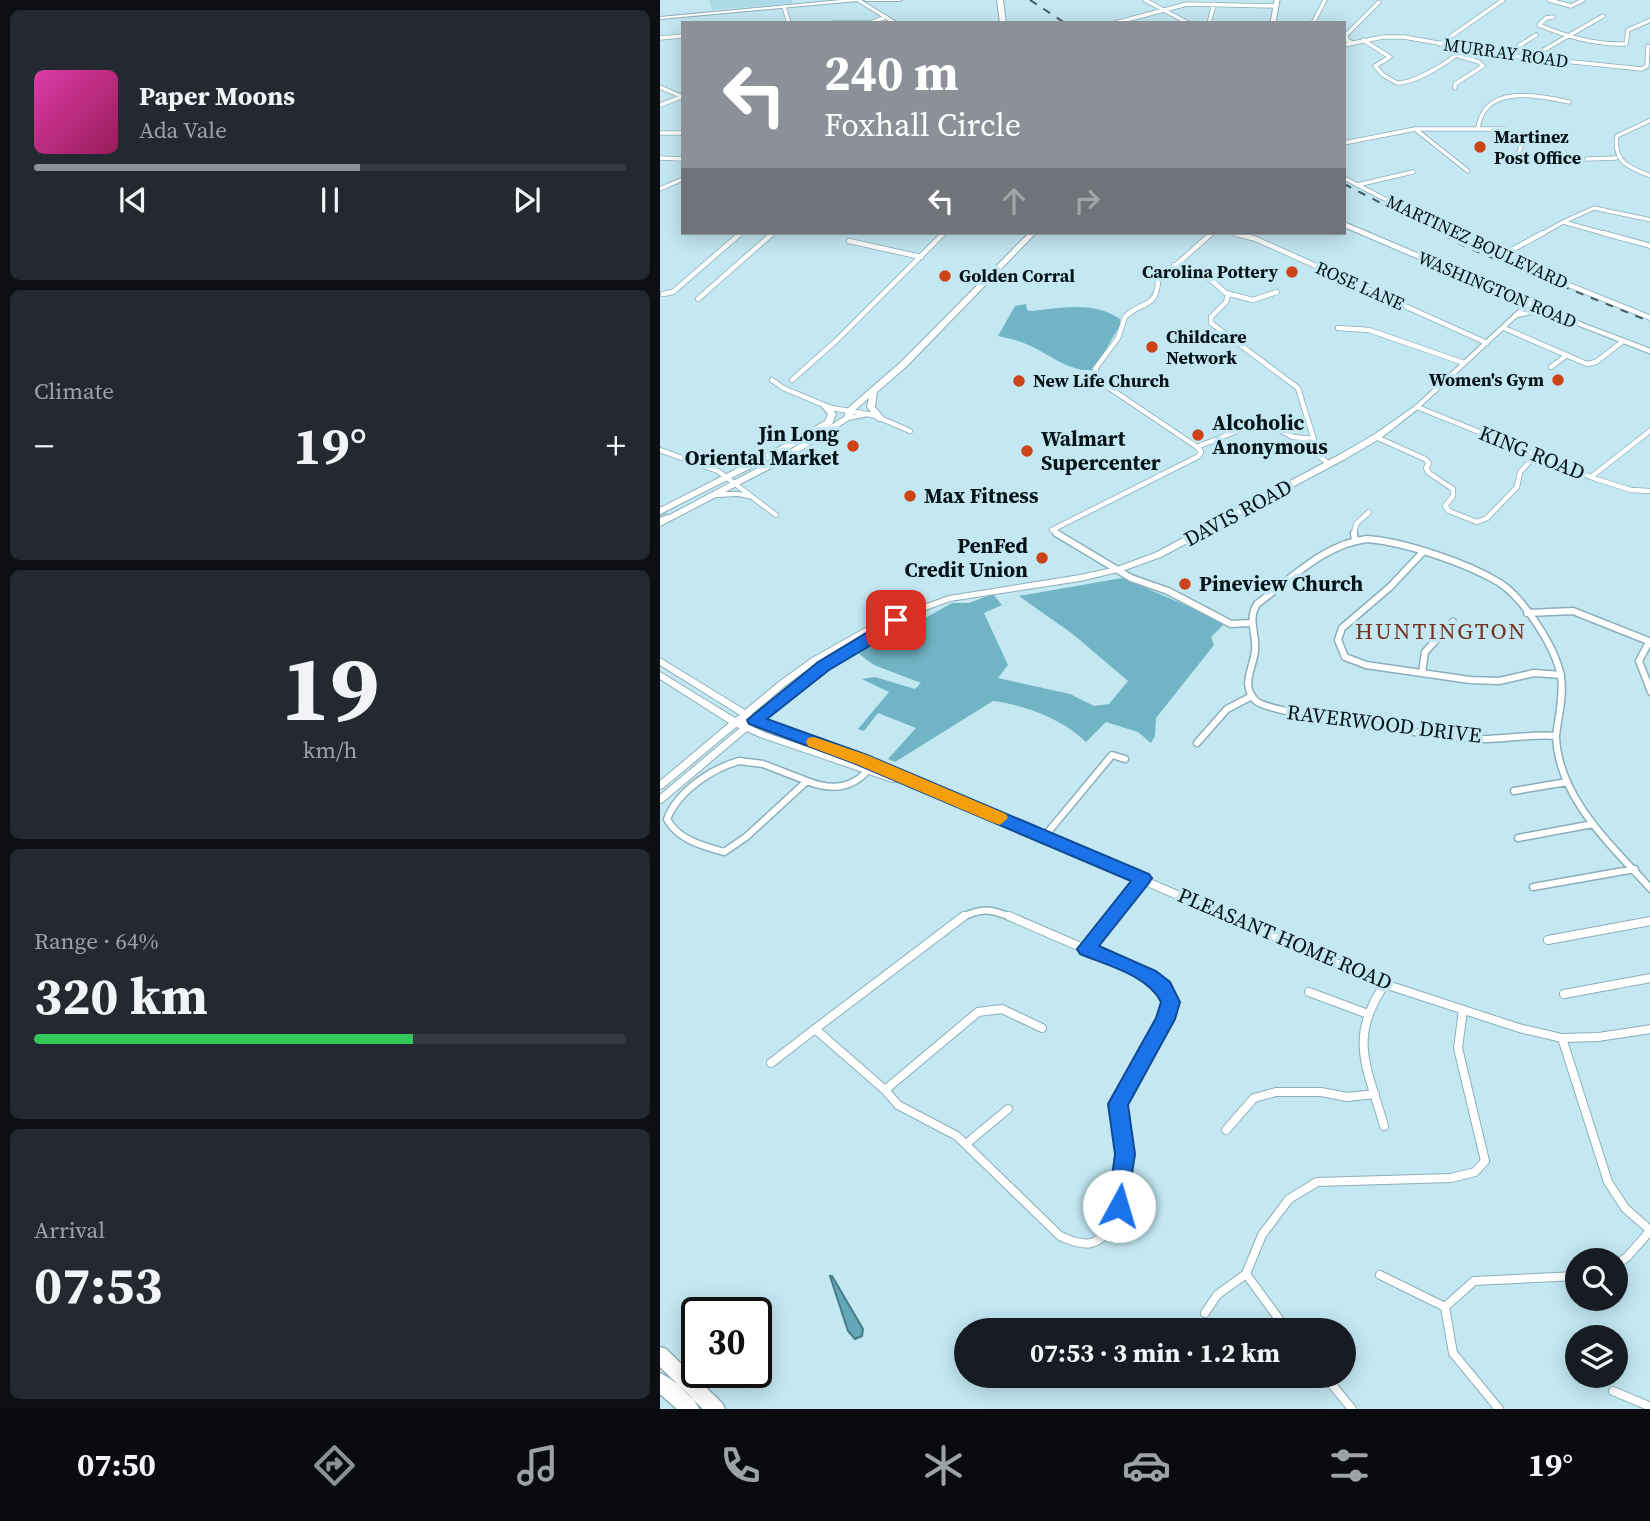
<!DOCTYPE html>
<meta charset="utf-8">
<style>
:root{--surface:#171b24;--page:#242831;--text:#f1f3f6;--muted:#9ea1a6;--line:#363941;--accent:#8c9099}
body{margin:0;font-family:"Source Serif 4",serif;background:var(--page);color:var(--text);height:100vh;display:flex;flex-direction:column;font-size:26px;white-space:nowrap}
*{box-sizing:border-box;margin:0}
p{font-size:23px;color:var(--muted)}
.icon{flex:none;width:38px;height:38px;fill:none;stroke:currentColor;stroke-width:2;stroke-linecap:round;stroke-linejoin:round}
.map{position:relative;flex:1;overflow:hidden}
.details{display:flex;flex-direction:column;gap:10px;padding:10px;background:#0d0f14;width:660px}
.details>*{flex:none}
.top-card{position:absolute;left:21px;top:21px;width:665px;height:214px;border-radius:0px;box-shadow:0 4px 18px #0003;background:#8c9099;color:#fff;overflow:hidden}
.buttons{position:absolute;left:905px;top:1248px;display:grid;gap:14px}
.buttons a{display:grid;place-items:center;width:63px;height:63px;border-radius:50%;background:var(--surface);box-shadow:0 4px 18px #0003;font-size:35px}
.speed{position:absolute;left:21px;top:1297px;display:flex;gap:14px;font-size:35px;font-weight:700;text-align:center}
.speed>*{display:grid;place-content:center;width:91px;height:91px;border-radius:50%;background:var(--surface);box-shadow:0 4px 18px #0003;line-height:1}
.speed .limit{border:4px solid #111;border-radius:10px;background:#fff;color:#111}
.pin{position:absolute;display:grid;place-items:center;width:60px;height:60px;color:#fff;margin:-30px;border-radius:14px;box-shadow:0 4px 10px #0006}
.me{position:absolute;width:77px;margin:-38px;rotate:6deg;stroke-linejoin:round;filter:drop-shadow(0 0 5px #0008)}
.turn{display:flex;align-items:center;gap:24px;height:147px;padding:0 28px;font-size:32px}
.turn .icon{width:91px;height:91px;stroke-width:2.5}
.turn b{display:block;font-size:49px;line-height:60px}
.lanes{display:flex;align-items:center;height:66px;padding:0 28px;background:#0003;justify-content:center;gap:35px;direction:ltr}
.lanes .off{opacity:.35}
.big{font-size:52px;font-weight:700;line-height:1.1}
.details .tile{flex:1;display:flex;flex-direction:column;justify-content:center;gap:10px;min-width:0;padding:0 24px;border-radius:10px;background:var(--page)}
.details .dial{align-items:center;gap:0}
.dial b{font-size:91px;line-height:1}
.song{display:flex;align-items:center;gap:21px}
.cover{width:84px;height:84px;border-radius:10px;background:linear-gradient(135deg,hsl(320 70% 55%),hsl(330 70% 35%))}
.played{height:7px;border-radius:4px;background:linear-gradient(90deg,var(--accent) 55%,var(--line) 55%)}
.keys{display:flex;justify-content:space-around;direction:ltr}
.heat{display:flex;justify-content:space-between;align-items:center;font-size:38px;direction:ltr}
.charge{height:10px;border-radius:5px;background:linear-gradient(90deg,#34c759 64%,var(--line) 0)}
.trip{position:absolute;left:294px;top:1318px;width:402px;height:70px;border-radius:35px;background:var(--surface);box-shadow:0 4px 18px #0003;font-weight:700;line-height:70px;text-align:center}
.dock{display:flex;height:112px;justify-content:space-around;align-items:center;background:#090b0e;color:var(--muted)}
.dock .icon{width:49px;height:49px}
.dock .selected{color:var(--accent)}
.dock b{font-size:32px;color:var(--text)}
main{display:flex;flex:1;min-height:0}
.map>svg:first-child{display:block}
.built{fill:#addae6}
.forest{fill:#71b4c5}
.water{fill:#64a7b8;stroke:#487b88;stroke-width:2}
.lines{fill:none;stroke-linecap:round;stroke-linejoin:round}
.minor-far3-casing{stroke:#8bafb9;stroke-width:5}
.minor-far2-casing{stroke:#8bafb9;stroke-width:6}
.minor-far1-casing{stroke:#8bafb9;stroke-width:9}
.minor-casing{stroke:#8bafb9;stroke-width:10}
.tertiary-casing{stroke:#8bafb9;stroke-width:7}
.secondary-casing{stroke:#8bafb9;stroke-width:2}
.primary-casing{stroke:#8bafb9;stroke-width:2}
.motorway-casing{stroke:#8bafb9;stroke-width:3}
.minor-far3{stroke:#fff;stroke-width:3.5}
.minor-far2{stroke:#fff;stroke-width:4.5}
.minor-far1{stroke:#fff;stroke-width:6}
.minor{stroke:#fff;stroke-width:8}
.tertiary{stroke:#fff;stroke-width:5}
.secondary{fill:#fff;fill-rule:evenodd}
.primary{fill:#fff;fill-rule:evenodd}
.motorway{fill:#fff;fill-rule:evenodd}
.rail{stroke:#44595f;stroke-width:2;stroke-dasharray:8 8;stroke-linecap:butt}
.route{fill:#1a73e8;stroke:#114b97;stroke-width:2}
.slow{fill:#f59e0b}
.poi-dot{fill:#cc431a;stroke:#c3e8f2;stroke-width:2.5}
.labels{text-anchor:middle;stroke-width:7;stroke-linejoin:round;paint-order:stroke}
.far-street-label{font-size:18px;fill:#061317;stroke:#c3e8f2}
.far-poi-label{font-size:18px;font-weight:bold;fill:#061317;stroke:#c3e8f2;text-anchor:start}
.poi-label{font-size:21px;font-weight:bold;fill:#061317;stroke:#c3e8f2;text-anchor:start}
.street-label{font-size:21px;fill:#061317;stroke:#c3e8f2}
.neighbourhood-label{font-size:23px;letter-spacing:2px;fill:#773321;stroke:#c3e8f2}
</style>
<main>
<section class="details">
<div class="tile">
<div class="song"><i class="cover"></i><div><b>Paper Moons</b><p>Ada Vale</p></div></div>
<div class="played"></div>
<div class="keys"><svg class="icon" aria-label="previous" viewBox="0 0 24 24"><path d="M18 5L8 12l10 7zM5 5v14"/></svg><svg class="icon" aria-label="pause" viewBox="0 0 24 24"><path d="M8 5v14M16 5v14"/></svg><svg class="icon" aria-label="next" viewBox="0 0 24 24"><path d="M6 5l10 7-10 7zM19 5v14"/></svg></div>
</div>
<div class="tile"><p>Climate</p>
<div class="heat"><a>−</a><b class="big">19°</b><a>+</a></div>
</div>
<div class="tile dial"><b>19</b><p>km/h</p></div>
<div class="tile"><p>Range · 64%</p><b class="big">320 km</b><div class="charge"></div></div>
<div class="tile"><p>Arrival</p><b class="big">07:53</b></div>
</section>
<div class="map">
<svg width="991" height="1409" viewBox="0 0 991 1409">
<rect width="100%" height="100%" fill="#c3e8f2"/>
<path class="built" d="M49,0H132L133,3L52,10Z"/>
<path class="forest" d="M366,304L367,310L371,311C400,308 434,301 460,319V325L434,370C409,373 387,352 366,344C357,340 347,338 338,336L355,306Z
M462,578L537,610L564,624L551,637L554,645L496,718L495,736L491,743L478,732L446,722L426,742C403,719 365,705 333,701L235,762L228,759L256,728L218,713L204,731L198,729L229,692L202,679L215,677L255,689L261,683L214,665L199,654L226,633L269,616L292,603H309L333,594L342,605L324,613L348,665L338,678L410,694L434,706L449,704L468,681L414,635L359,596Z"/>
<path class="water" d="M170,1276H172L203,1329L202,1336L195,1339L188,1331Z"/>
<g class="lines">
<g class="minor-far3-casing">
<path id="minor-far3" d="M485,0L528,23
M889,0L911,6L923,0
M124,7L129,23
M893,17L886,18L879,25C907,37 935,45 966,44L968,30L991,20
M172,23H209
M210,23L226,17
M455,23L527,4L616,6
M549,23L554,4
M653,23L665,0
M0,38L23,36
M703,40L730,57L715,66L723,75L737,83C756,83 791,61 804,48
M692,43L687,40L686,35L719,2
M780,44L843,0
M684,45L723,37H744L845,55L982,69L987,66L988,46
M845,55L876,35
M875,59L882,51L943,16
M0,87L23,97
M795,88V84L823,66L819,62L796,55
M0,105L21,97
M991,120L957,136C953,162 969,168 991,176
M755,129L808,171
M818,129C823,84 877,95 909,102
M0,133H23
M684,143L755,129H843L862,144L854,165
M0,158L23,159
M927,159L956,158
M684,178L795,235
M697,185L753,172
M0,189L23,179
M903,222L934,208L991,220
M573,233L579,235
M880,235L903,222L950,235"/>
</g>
<g class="minor-far2-casing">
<path id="minor-far2" d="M573,233L596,239L827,343
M792,233L839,257L991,318
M943,233L991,246
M189,241L261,257
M839,257L883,233
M514,265L551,280L568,295L566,302L551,317V323L638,388L659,456L669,464
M566,293L593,300L617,292
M3,294L13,292L81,233
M38,299L113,233
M678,328L709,330L804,363
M844,328L927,364L936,362L963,341
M891,367L907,355
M112,380L123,388L171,408L213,415L250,431
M132,380L177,340L284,233
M757,407L936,479L971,490L991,491
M716,437L765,459L769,463L766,468L769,473L793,489V496L785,506L789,511L817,522L827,518L857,487L860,472L877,454
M537,447L439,381L435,369L458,338L465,317C480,301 497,309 498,281L552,233
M0,450L58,471L116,515
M931,477L991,430
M399,534L392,530L539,456L541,452L537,447L582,429L610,425L633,437L654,439
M694,534L696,524L709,512"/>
</g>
<g class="minor-far1-casing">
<path id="minor-far1" d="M396,533L471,578L508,591L571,624L590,623
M694,533L695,540
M707,539C745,542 807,563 840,583C864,599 896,648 901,677C904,695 898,718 896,736C869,734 848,739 822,739C794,739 610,714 596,701C580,685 593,669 595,651C597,633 587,620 597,604C631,579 664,544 707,539Z
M762,553L730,587L682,628L678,640L685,657L706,665L810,680L839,681L874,673L901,675
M867,613L913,611L991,642
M989,642L979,661L991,692
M762,673L765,652L793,622
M896,736C898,798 952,846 991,889
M537,743L567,709L592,696
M79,761L103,764L147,781L86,837L64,852C43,846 18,840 7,819C18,791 51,769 79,761Z
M147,781C174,792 196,788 213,764
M854,791L907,782
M384,837L452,755L465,759
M858,838L933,824
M873,887L975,869
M301,918C322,907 331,909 353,918
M451,918L483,878"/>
</g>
<g class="minor-casing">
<path id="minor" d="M888,940L991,921
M426,949L452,916
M649,992L708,1014
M904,994L991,978
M155,1029L225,1090L238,1105L297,1136L400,1236C410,1240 420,1245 431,1243C459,1237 466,1175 465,1152C464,1136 455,1119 459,1104C468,1067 498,1038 510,1002L504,988L490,977L349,916
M155,1029L304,916
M902,1038L948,1182L965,1208L991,1231
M111,1063L155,1029
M225,1090L318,1012L342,1009L382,1028
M724,1126C708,1068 687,1039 725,984
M566,1130L594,1098L616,1092H661L687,1097L715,1094
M306,1144L348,1109
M956,1265L967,1257L990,1231
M720,1275L785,1307
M785,1307L814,1281L917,1276
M785,1307L793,1353L839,1409
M545,1313L557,1295L586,1274
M627,1330L586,1274L602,1235L629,1199L657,1182L791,1178L815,1172L825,1161L798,1048L803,1010
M665,1376L692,1409
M953,1391L991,1407"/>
</g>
<g class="tertiary-casing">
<path id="tertiary" d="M613,23L617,0"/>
</g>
<g class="secondary-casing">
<path id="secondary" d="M181,0H201L238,23H232L197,1L0,19V17Z
M204,0H242L240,1H206Z
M869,301L872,303L871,304L759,408L721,438L685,459L501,557L462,571L420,581L290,601L238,620V623L136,690L102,719L205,757L728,981L859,1024L902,1034L938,1033L991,1025V1033L938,1041L902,1042L859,1032L721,987L239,779L238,782H232L100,737L87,731L3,802L0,803V795L80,728L76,727L3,788L0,789V781L69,723L0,679V672L75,718L80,715L0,665V658L85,710L120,681L152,658L216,622L289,596L420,575L457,567L495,553L679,455L715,434L755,406L867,302ZM220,627L130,686L95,716L92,714L126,685L158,662ZM96,724L199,761L231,775L106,733L93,727Z"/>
</g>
<g class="primary-casing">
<path id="primary" d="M337,0H343L346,23H340Z
M684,222L925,324L991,349V354L886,313L883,315L872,314L853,318V314L872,310L880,311L684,227Z
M369,233H376L247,366L217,392L215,407L225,419L224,421H218L213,415L189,420L121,463L65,492H78L93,495L94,497L93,499L78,496L56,497L0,526V520L115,459L184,417L188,408L241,362ZM209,398L207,407L211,412L193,415L194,411Z
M162,404H168L176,414L172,424L129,449L0,514V508L123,445L165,421L168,414L161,406Z"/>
</g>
<g class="motorway-casing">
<path id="motorway" d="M0,507L6,508L7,510L0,514Z
M7,515L12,518L0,525V518Z
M0,1347L6,1349L62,1403L65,1409H43L0,1367Z
M0,1373C13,1379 34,1396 39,1409H17L0,1394Z"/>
</g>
<use href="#minor-far3" class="minor-far3"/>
<use href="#minor-far2" class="minor-far2"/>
<use href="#minor-far1" class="minor-far1"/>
<use href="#minor" class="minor"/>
<use href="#tertiary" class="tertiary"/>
<use href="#secondary" class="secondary"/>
<use href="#primary" class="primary"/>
<use href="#motorway" class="motorway"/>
<path class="rail" d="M370,0L405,23
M684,184L808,248L991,322"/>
</g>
<path class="route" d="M236,615L244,620L233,632L169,670L107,719L207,755L489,874L492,878L489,883L439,946L496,971L510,982L520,1002L515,1019L468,1105L475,1154L466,1212L459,1215L451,1212L448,1206L455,1154L448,1104L496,1018L501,1002C488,975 446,965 420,954L417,949L471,881L196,764L89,724L87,720L158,662Z"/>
<path class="slow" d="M154,737L207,755L346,814L348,818L340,825L334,823L196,764L148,746L146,742L148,738Z"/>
<g class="poi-dot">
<circle cx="820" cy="147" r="7"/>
<circle cx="632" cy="272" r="7"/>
<circle cx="285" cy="276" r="7"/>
<circle cx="492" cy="347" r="7"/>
<circle cx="898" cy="380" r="7"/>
<circle cx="359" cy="381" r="7"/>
<circle cx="538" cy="435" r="7"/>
<circle cx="193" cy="446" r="7"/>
<circle cx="367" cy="451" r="7"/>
<circle cx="250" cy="496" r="7"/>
<circle cx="382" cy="558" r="7"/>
<circle cx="525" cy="584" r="7"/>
</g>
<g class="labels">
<g class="far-street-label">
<text transform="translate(846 53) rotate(8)" y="6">MURRAY ROAD</text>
<text transform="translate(817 242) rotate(25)" y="6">MARTINEZ BOULEVARD</text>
<text transform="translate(700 286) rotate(24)" y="6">ROSE LANE</text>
<text transform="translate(837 290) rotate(23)" y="6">WASHINGTON ROAD</text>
</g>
<g class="far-poi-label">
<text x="834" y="143">Martinez<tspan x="834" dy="21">Post Office</tspan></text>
<text x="618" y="278" text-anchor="end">Carolina Pottery</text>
<text x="299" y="282">Golden Corral</text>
<text x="506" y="343">Childcare<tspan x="506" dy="21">Network</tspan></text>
<text x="884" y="386" text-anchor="end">Women's Gym</text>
<text x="373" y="387">New Life Church</text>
</g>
<g class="poi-label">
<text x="552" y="430">Alcoholic<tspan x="552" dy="24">Anonymous</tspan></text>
<text x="179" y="441" text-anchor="end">Jin Long<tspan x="179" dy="24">Oriental Market</tspan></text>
<text x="381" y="446">Walmart<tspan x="381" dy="24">Supercenter</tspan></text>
<text x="264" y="503">Max Fitness</text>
<text x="368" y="553" text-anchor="end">PenFed<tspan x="368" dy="24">Credit Union</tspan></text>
<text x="539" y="591">Pineview Church</text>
</g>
<g class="street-label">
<text transform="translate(872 453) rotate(22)" y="7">KING ROAD</text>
<text transform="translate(578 513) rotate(-28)" y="7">DAVIS ROAD</text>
<text transform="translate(724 724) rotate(7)" y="7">RAVERWOOD DRIVE</text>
<text transform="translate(625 939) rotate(23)" y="7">PLEASANT HOME ROAD</text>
</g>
<g class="neighbourhood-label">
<text x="781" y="639">HUNTINGTON</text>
</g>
</g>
</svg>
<div class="buttons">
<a><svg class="icon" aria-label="search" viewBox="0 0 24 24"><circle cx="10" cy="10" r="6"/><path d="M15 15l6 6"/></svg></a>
<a><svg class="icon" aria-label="layers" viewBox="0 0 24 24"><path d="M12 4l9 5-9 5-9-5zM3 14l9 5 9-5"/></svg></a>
</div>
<div class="speed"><div class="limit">30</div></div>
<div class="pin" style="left:236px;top:620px;background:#d93025"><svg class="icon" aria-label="arrive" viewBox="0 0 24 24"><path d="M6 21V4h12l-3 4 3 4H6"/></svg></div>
<svg class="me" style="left:459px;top:1206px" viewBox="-20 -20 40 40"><circle r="19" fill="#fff"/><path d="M0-13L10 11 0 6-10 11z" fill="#1a73e8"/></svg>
<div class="trip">07:53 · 3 min · 1.2 km</div>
<div class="top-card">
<div class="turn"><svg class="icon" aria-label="left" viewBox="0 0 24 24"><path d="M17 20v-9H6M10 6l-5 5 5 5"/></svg><div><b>240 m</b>Foxhall Circle</div></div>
<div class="lanes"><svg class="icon" aria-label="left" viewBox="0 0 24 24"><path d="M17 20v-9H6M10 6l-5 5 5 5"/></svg><svg class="icon off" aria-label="ahead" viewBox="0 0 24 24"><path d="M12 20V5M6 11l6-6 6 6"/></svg><svg class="icon off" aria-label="right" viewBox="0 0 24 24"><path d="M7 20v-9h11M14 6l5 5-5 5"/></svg></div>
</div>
</div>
</main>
<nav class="dock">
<b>07:50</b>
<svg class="icon selected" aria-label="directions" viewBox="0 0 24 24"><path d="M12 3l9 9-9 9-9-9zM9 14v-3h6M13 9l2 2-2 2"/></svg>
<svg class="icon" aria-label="music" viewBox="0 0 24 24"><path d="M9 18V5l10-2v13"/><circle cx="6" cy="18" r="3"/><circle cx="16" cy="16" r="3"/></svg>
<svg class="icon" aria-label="phone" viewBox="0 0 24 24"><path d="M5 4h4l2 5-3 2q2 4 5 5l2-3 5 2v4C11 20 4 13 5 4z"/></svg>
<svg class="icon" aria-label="climate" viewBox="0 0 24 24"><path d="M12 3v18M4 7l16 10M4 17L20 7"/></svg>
<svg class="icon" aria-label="car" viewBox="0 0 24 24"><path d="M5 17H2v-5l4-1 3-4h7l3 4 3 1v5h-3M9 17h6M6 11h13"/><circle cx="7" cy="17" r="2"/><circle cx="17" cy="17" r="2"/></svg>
<svg class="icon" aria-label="filters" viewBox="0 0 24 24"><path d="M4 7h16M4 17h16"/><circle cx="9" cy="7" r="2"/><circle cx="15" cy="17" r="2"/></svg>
<b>19°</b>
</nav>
